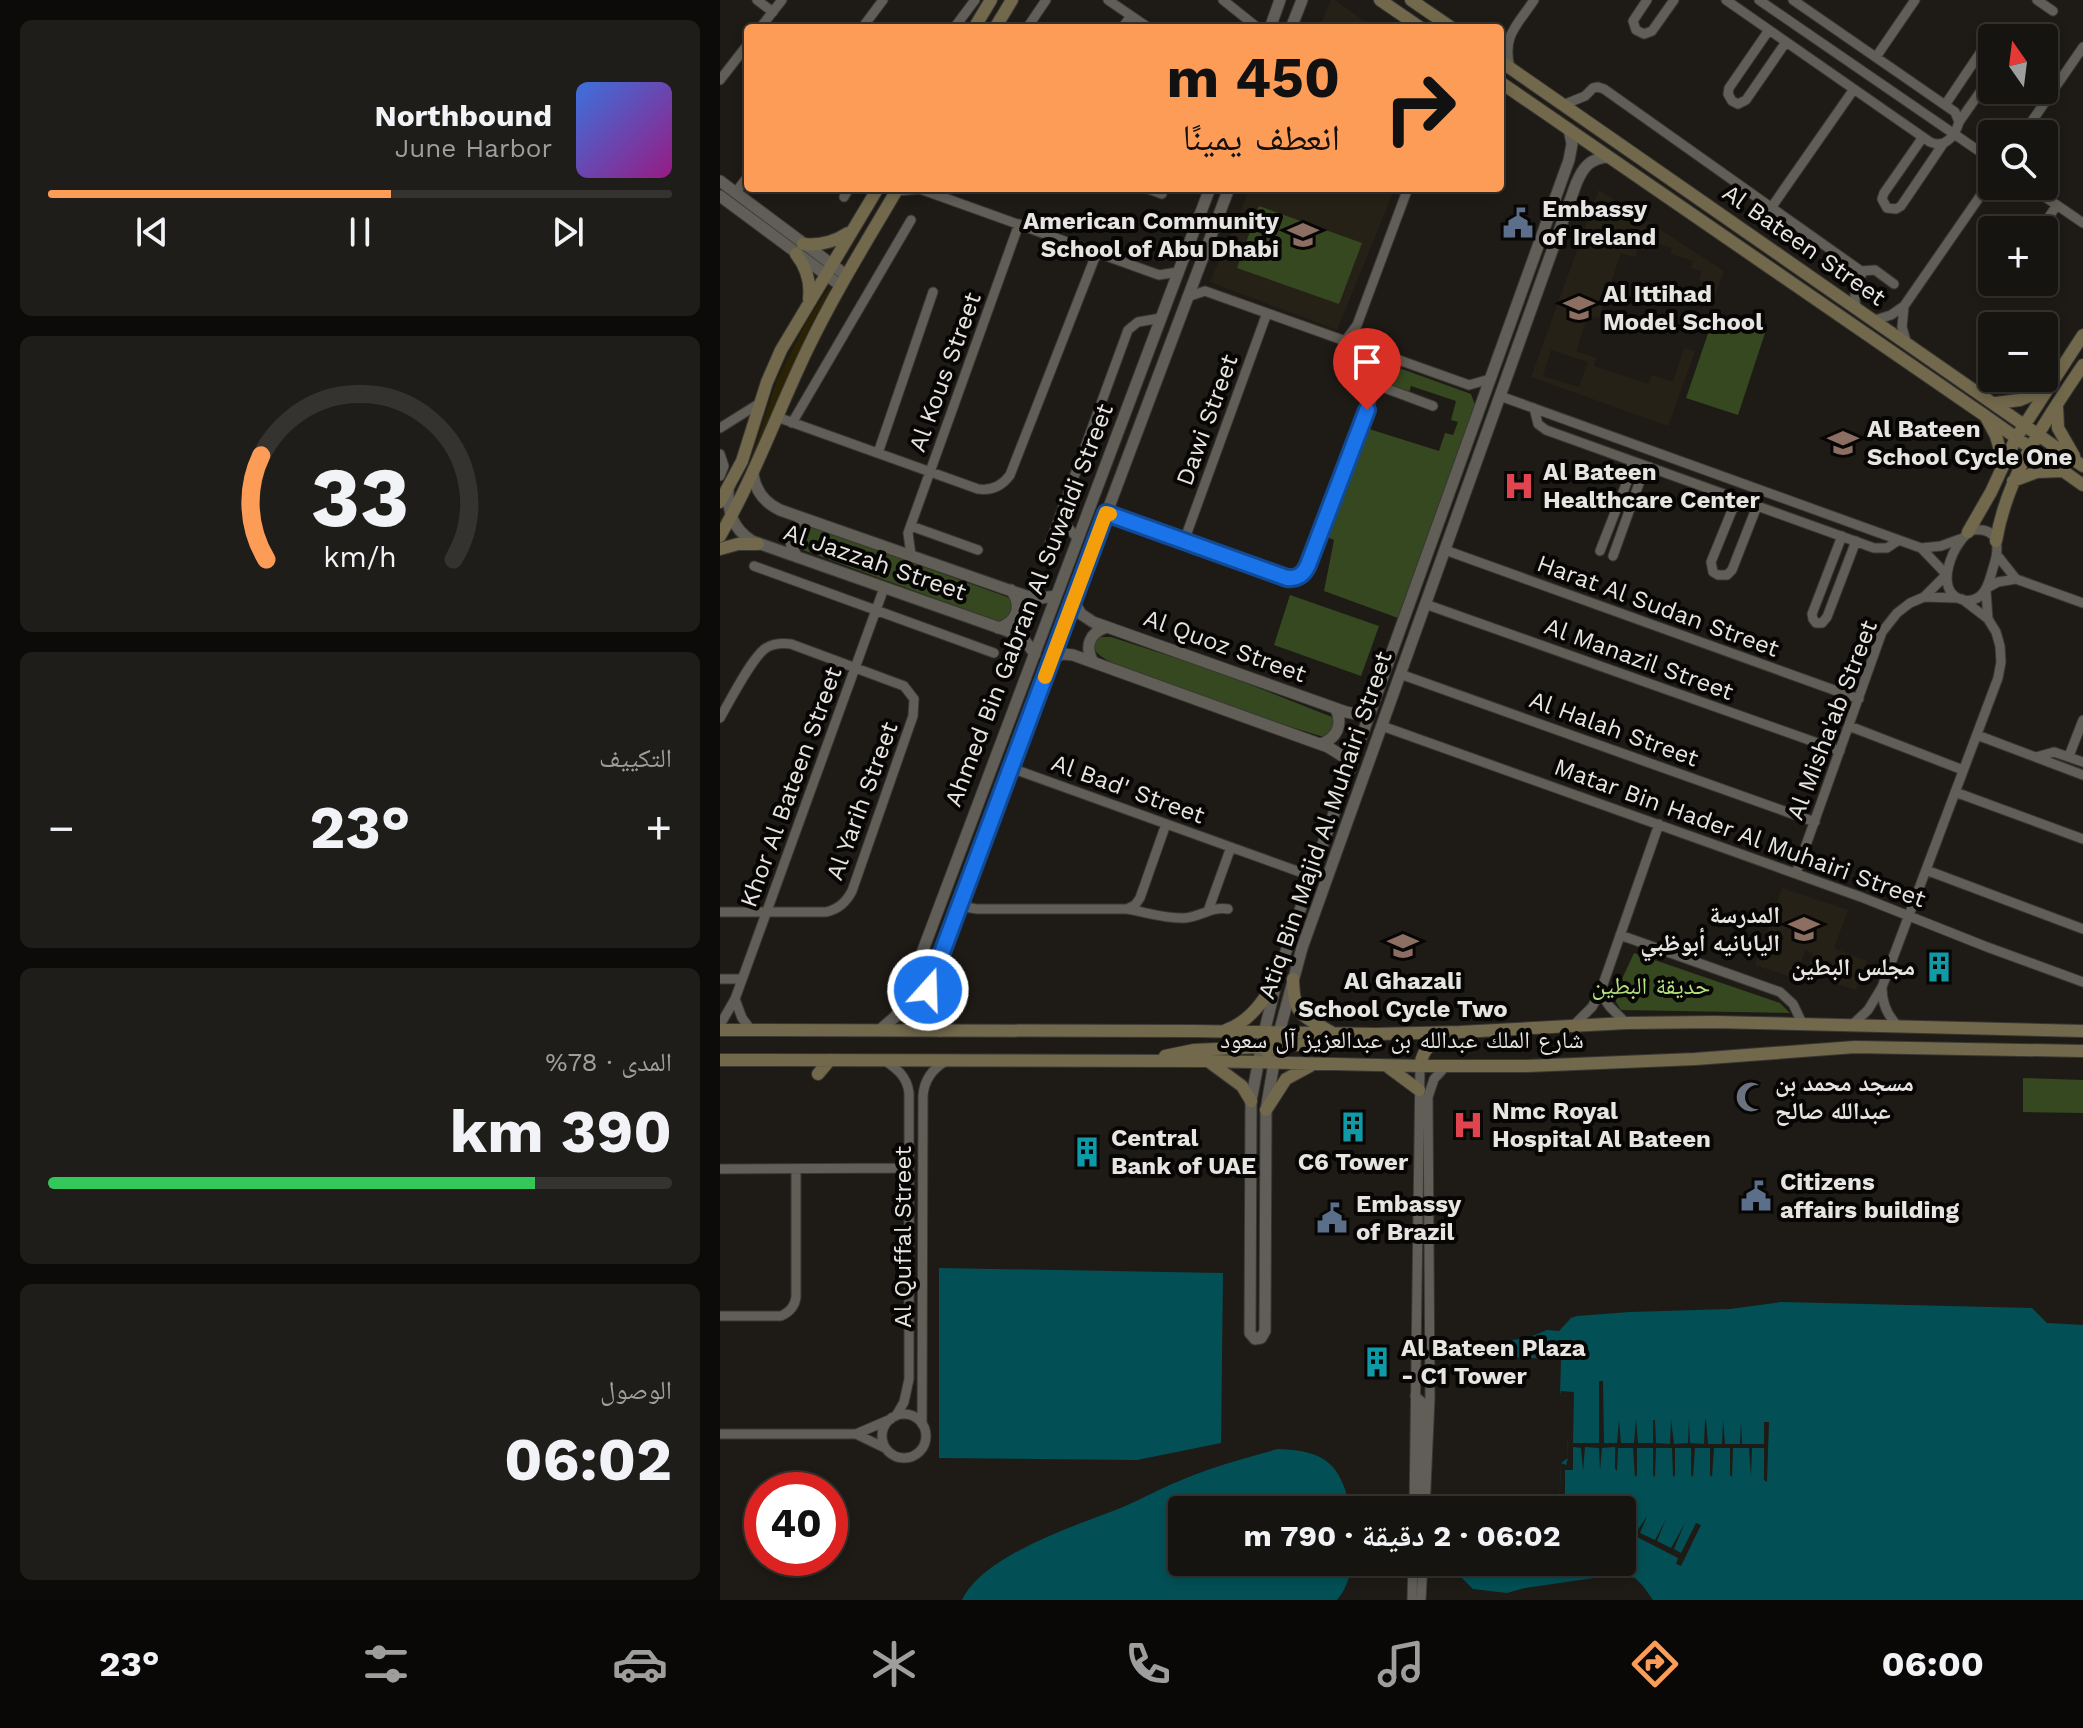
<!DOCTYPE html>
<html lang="ar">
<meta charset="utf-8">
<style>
:root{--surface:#161410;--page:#1f1d19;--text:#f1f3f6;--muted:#9e9e9f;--line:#353330;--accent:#fd9c56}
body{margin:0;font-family:"Work Sans","Noto Naskh Arabic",sans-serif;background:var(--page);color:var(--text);direction:rtl;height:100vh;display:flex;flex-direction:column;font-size:30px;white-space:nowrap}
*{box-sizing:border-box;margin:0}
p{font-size:26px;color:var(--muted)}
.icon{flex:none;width:44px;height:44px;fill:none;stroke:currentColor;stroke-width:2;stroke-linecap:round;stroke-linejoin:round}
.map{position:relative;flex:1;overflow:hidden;direction:ltr}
.drawer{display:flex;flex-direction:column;gap:20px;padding:20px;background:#0c0b09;width:720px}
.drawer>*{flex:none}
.guide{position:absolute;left:24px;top:24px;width:760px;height:168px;border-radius:8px;box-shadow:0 4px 12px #0003,0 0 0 2px var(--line);direction:rtl;background:#fd9c56;color:#111;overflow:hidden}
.needle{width:52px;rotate:346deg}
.tools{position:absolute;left:1258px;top:24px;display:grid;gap:16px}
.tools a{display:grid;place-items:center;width:80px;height:80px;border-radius:8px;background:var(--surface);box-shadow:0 4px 12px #0003,0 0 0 2px var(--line);font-size:40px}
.speed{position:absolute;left:24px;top:1472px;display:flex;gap:16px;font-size:40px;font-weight:700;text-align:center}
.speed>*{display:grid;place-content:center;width:104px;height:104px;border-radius:50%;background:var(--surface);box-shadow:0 4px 12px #0003,0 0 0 2px var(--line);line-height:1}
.speed .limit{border:12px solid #d22;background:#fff;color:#111}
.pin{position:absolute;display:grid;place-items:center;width:68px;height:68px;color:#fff;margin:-82px -34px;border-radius:50% 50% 50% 0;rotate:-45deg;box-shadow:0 0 8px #0007}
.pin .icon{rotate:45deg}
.me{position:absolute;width:88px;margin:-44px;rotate:20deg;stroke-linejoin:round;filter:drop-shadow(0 0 6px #0008)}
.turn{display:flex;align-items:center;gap:28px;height:168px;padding:0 32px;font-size:36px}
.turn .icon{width:104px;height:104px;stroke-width:2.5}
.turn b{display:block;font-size:56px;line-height:68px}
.big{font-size:60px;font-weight:700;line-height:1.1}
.drawer .tile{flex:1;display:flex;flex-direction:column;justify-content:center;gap:12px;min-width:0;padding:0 28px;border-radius:12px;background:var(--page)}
.drawer .dial{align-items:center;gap:0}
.dial svg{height:208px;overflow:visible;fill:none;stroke:var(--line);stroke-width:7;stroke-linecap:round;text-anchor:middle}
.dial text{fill:var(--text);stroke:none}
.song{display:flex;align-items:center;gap:24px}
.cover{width:96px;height:96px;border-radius:12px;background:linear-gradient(135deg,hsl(220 70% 55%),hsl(310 70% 35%))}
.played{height:8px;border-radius:4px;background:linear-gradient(90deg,var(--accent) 55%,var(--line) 55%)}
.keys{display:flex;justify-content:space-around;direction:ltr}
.heat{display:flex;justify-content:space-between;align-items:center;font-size:44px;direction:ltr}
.charge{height:12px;border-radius:6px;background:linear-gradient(90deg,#34c759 78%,var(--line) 0)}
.trip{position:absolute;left:448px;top:1496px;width:468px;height:80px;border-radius:8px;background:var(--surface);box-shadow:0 4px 12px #0003,0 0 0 2px var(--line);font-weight:700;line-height:80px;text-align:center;direction:rtl}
.tab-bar{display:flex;height:128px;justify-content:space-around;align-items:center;background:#090806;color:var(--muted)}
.tab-bar .icon{width:56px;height:56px}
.tab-bar .on{color:var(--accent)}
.tab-bar b{font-size:36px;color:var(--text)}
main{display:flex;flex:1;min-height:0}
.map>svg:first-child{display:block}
.built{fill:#262116;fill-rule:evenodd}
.green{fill:#354820}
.sand{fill:#2a2202}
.water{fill:#025056}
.pier{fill:#1e1b16}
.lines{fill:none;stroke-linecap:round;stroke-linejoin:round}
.minor-casing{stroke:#393734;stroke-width:11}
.tertiary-casing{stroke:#393734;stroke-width:13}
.secondary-casing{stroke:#393734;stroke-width:14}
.minor{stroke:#605e57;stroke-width:9}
.tertiary{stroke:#605e57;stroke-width:11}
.secondary{stroke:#72694c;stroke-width:12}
.route-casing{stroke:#114b97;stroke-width:20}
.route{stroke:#1a73e8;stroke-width:14}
.slow{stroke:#f59e0b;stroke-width:14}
.labels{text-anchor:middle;stroke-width:8;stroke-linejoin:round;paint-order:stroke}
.poi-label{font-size:24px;font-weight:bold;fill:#e6e5e1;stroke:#070605;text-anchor:start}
.street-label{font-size:24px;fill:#e6e5e1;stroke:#070605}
.park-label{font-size:24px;fill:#b3e47e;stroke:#070605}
</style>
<main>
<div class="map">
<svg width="1363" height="1600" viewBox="0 0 1363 1600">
<rect width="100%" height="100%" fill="#1e1b16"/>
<path class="built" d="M611,0H615L654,28H599Z
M530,188H675L617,330L490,282Z
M879,190L1004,271L948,426L811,377ZM922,238L952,248L950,254L973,261L971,268L982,271L979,280L984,282L979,297L992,302L975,351L964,348L953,382L932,375L928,384L874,366L876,358L856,351L868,315L879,318L901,253L915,257ZM831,350L868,362L859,387L823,376Z
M1062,888L1128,910L1114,948L1147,961L1136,990L1110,982L1114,970L1110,969L1106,978L1086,971L1093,954L1086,950L1074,978L1035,965Z"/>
<path class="green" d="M539,206L642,243L619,304L517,268Z
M994,316L1045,333L1018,415L966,398Z
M682,369L751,394L755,405L678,618L604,591L614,540L605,536L646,428L719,451L725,433L733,435L738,422L731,420L736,401L691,386L689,393L664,383L673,371Z
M90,526L290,598L296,609L282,623L80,549L77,547L74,534Z
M570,595L659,626L641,676L554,645Z
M379,637H391L493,670L612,717L618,724L607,738C542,718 477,699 415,672C401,666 382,661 373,648L374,642Z
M914,953L1060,1003L1070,1013L901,1010L896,1002L895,994Z
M1303,1078L1363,1080V1113L1303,1112Z"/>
<path class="sand" d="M109,288L111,289L90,327L51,422L0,527V519L27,471L57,380L87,321Z"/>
<path class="water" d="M219,1268L503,1273L501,1443L417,1460L219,1458Z
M1061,1302L1312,1308L1327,1323L1363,1325V1600H933L923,1586L915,1578L895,1575L805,1588L787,1593L753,1589L739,1575L737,1562H902V1510H839L841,1463L848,1458L847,1437L843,1436V1422H848V1396L840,1395L841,1359L783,1357L782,1342L810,1337L827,1330L839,1331L851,1318L857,1316L910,1312L1010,1309Z
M558,1449C606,1451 620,1463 631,1510H462V1562H639C627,1573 629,1587 617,1600H242C264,1554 358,1525 403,1507C424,1498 443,1487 464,1479C494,1466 526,1458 558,1449Z"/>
<path class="pier" d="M879,1381H883L884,1443H897L899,1420L901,1443H914L916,1419L918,1443H933V1420H935L936,1443L950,1444L951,1419L954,1444L968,1443L969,1419L970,1443L984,1444L985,1421L986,1419L988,1444H1002L1003,1420L1005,1444H1020L1021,1421L1022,1444H1044V1422H1049L1047,1482L1044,1480V1448H1032L1031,1477L1029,1448H1013L1012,1477L1010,1475V1448H994L992,1477L990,1475V1448H975L973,1477L971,1475V1448H955V1475L953,1477L952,1448H936L935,1477L933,1475V1448H917V1475L915,1477L913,1448H898L897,1471L895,1468V1447L882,1448L880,1471L879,1448L865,1447L863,1471L861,1448L853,1447V1470H845V1506L868,1507L875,1510H839L841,1463L846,1465L848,1458L847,1437L843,1436V1422H848V1396L840,1395L841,1391L854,1392L853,1443H879Z
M927,1516L920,1533L935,1540L946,1519L937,1541L951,1548L965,1523L954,1549L961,1553L976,1523L981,1525L961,1566L956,1564L958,1558L915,1536L912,1539L902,1534V1524L917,1531Z"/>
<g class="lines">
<g class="minor-casing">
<path id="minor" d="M37,0L53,12
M388,0L429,28
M503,0L538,28
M927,0L913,21L916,30L924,34L932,31L954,0
M1006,0L1210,142C1225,149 1235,136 1239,122L1235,112L1073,0
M1039,0L1272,160
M1317,0L1333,11
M40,28L62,0
M142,28L163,0
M234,28L255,0
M307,28L326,0
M402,28L411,16
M1049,30L1009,88L1008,94L1012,101L1018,104L1026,100L1066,42
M1156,57L1195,0
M790,68C782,35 797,26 814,0
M0,80L28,44
M843,105L865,96L873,88L878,87L884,89L1141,271L1155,270L1174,284
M1225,105L1266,44L1272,40
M1239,122L1272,75
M1303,134L1363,47
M1203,137L1164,193L1162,199L1167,208L1176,209L1181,206L1223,144
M1309,186L1363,223
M426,188L442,194
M177,191L200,189L439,275L458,272
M16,192L28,176
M124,197L129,188
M1051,208L1134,89
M1320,230L1337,205
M1281,286L1285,282
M467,297L485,291L749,385L770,379
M1184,306L1182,327L1186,341
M1136,307C1133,293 1136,284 1143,272
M1155,320L1171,315L1184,306L1272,179
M625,341L637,325L688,188
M657,385L713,406
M780,396L1201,548L1221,546L1240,539
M814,408L818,424L826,430L1154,548H1167L1179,540
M57,417L258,489C272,491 282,486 290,475L377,252
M72,423L191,220
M0,428L40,403
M158,453L213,292
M0,454L4,466L0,476
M1017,498L991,562L993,572L998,575H1007L1012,570L1037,506
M386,513L567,578L579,576L587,568L668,356
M339,517L358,539
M191,526L258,550
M1253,530C1280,527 1280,548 1273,568C1269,583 1264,604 1243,600C1211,593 1234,538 1253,530Z
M1122,536L1092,614L1093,619L1096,623H1102L1107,617L1136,541
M464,541L547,313
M1201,548L1226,574
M725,550L1139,699
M880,551L910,474L912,461
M191,555L188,533L299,224
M1277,555L1296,579L1363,603
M325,556L408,330L418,322L441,318
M893,556L921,478L930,467
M34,566L274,653
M1267,588L1278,582L1296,579
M1204,597L1237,598
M1242,599L1268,619
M705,604L1120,751
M680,674L1095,822
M0,718C10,701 32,657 46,648C54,643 62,643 71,644L184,686L194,699L193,716L132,891C126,902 119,909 106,912H0
M662,726L1141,897L1267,947L1363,982
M1129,726L1243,770
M1257,735L1363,775
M1349,756L1363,720
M1316,757L1334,752L1363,762
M291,768L591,876
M1235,792L1363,839
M1206,870L1363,929
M1076,873L1162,632L1177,613L1190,603L1204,597L1226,575
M239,906L257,909H407L415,905L420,898L446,824
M407,909C425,912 446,919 465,918C480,917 492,906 508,909
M488,911L511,847
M900,935L1060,992L1073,1004L1083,1025
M0,979H22
M1162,988C1162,1004 1167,1016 1179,1027
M880,993L890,1007L906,1023
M15,999L22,1018L31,1030
M0,1025L15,999L164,588
M854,1025L872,1007L880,993L939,824
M1131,1026L1148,1010L1162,987L1278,678L1281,662L1280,646L1276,632L1268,619L1266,591
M164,1060C177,1069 187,1076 189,1093V1379L184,1402L176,1416
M0,1169L189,1168
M0,1316H61C70,1312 75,1306 76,1297V1169
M695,1396L702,1402L703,1408L700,1499
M162 1436a22 22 0 1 1 44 0a22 22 0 1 1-44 0Z
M202,1424L203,1096C204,1080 212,1069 226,1061
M0,1434H136L171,1419
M136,1434L165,1448
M694,1510L700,1066
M705,1510L710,1398L708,1097L714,1079L726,1066
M692,1600L693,1562
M701,1600L703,1562"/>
</g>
<g class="tertiary-casing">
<path id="tertiary" d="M550,28L560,0
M571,28L582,0
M849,129L852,144L849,160L596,863L559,972L544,1033L531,1101L530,1333L535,1339L541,1338L545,1331L546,1110L559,1033L582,948L856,184C863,167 870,158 889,157
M0,181L126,275
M0,196L120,285
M33,475C36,492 45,503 60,510L306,596L321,598L336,596
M8,489C8,512 12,528 32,541L291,632L305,641L315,654
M77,557C66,541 71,525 91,521
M353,601L361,614L373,622L626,712L636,714L651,709
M278,628C297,623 303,606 291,590
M332,658L343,654L353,655L608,747L624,757L630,767
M373,662C364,646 370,632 387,627
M601,744C617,738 623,725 616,709
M160,1030L176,1016L188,990L490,188
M221,1031C206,1018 204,1004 209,985L509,188"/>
</g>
<g class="secondary-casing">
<path id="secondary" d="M660,0L701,28
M691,0L732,28
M254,28L271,0
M275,28L292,0
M780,61L1363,466
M780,82L1264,415L1363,485
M83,244C100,246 114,242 128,233
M76,254C87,268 91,282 89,299
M1276,403L1300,400L1326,389
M1337,407L1338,428L1354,456
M1267,419L1276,436L1284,464
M1293,481L1317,472L1341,471
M0,502L22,461L47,382L61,350L158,188
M1248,532L1271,492L1296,438L1363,335
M0,536C35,476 58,410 88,348C115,292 147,241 178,188
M1276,541C1287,475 1326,420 1363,365
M0,549L18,544H38
M573,979C574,1017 581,1014 611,1032
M0,1030L474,1031L656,1034L740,1032L906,1023L994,1022L1363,1031
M506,1030C532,1021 548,996 559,972
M547,1051L557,1045H612L646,1038
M445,1056L474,1050L541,1047L551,1042L559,1033
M0,1060L488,1061L700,1066H807L975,1059L1135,1047L1363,1051
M488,1061L522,1086L531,1101
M700,1066C704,1043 715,1043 734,1035
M668,1067L699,1090
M98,1074L110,1060
M546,1110L566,1079L590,1066"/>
</g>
<use href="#minor" class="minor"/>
<use href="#tertiary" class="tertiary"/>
<use href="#secondary" class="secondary"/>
</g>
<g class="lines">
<g class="route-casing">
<path id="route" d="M208,990L386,513L567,578C578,579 584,574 588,565L647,410"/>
</g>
<use href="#route" class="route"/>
<path class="slow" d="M325,677L386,513L390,514"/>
</g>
<defs>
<g id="civic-bare" transform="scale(2.4)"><path d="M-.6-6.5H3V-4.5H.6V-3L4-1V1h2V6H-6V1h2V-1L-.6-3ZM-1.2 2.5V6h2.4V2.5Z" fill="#5c6f8a" stroke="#070605" stroke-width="2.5" paint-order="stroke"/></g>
<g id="school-bare" transform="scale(2.4)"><path d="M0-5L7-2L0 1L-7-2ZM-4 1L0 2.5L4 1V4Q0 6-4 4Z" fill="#8d6e63" stroke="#070605" stroke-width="2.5" paint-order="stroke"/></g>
<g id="hospital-bare" transform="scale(2.4)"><path d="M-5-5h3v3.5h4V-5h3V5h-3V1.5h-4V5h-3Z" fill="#e0444e" stroke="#070605" stroke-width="2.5" paint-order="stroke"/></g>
<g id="building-bare" transform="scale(2.4)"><path d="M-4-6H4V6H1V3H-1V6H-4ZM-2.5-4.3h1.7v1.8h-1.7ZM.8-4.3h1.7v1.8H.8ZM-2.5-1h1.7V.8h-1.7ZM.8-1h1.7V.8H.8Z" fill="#0f9aa8" stroke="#070605" stroke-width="2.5" paint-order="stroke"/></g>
<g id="mosque-bare" transform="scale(2.4)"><path d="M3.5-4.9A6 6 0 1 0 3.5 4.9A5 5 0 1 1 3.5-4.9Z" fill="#6b7280" stroke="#070605" stroke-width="2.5" paint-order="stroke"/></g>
</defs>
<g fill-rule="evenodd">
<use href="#civic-bare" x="798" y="223"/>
<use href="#school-bare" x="583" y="235"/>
<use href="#school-bare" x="859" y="308"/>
<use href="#school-bare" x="1123" y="443"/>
<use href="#hospital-bare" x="799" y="486"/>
<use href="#school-bare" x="1084" y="929"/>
<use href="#school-bare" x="683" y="946"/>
<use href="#building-bare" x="1219" y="967"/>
<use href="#mosque-bare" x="1031" y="1097"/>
<use href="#hospital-bare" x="748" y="1125"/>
<use href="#building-bare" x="633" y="1127"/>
<use href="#building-bare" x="367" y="1152"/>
<use href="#civic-bare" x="1036" y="1196"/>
<use href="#civic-bare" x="612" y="1218"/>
<use href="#building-bare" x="657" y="1362"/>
</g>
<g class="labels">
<g class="poi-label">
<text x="822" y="217">Embassy<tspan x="822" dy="28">of Ireland</tspan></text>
<text x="559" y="229" text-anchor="end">American Community<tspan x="559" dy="28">School of Abu Dhabi</tspan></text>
<text x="883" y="302">Al Ittihad<tspan x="883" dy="28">Model School</tspan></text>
<text x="1147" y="437">Al Bateen<tspan x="1147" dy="28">School Cycle One</tspan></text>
<text x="823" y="480">Al Bateen<tspan x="823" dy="28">Healthcare Center</tspan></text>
<text x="1060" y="923" text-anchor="end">المدرسة<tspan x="1060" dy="28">اليابانيه أبوظبي</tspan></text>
<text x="1195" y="975" text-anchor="end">مجلس البطين</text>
<text x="683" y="989" text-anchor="middle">Al Ghazali<tspan x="683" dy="28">School Cycle Two</tspan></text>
<text x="1055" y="1091">مسجد محمد بن<tspan x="1055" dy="28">عبدالله صالح</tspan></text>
<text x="772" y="1119">Nmc Royal<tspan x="772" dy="28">Hospital Al Bateen</tspan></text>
<text x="391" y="1146">Central<tspan x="391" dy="28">Bank of UAE</tspan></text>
<text x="633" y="1170" text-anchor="middle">C6 Tower</text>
<text x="1060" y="1190">Citizens<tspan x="1060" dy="28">affairs building</tspan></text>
<text x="636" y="1212">Embassy<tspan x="636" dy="28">of Brazil</tspan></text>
<text x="681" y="1356">Al Bateen Plaza<tspan x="681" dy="28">- C1 Tower</tspan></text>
</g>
<g class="street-label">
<text transform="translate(1084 245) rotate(35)" y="8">Al Bateen Street</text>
<text transform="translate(225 372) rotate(-70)" y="8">Al Kous Street</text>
<text transform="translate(487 420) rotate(-70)" y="8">Dawi Street</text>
<text transform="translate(155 562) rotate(19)" y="8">Al Jazzah Street</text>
<text transform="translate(309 605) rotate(-69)" y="8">Ahmed Bin Gabran Al Suwaidi Street</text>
<text transform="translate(938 606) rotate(20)" y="8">Harat Al Sudan Street</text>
<text transform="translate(505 646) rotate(20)" y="8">Al Quoz Street</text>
<text transform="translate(919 659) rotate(20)" y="8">Al Manazil Street</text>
<text transform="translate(1112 720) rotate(-69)" y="8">Al Misha'ab Street</text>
<text transform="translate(894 729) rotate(20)" y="8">Al Halah Street</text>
<text transform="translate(71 787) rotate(-70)" y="8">Khor Al Bateen Street</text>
<text transform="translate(408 789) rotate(20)" y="8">Al Bad' Street</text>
<text transform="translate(142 801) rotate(-70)" y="8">Al Yarih Street</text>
<text transform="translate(605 825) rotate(-71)" y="8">Atiq Bin Majid Al Muhairi Street</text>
<text transform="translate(1020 833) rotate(20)" y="8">Matar Bin Hader Al Muhairi Street</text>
<text x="682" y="1048">شارع الملك عبدالله بن عبدالعزيز آل سعود</text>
<text transform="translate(183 1237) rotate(-90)" y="8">Al Quffal Street</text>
</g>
<g class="park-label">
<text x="931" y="994">حديقة البطين</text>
</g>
</g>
</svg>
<div class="tools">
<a><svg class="needle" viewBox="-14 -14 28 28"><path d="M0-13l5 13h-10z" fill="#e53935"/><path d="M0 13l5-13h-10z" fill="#9e9e9f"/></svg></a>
<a><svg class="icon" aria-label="search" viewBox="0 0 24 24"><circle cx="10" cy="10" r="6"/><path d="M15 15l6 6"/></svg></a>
<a>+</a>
<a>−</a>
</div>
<div class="speed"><div class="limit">40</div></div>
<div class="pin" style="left:647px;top:410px;background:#d93025"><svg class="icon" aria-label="arrive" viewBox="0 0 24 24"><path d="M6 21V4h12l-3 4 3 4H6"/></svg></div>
<svg class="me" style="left:208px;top:990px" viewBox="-20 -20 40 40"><circle r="17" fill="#1a73e8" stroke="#fff" stroke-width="3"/><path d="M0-11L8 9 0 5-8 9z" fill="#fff"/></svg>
<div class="trip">06:02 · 2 دقيقة · 790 m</div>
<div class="guide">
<div class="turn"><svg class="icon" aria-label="right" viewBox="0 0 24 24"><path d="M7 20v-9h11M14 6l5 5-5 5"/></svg><div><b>450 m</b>انعطف يمينًا</div></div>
</div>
</div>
<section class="drawer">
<div class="tile">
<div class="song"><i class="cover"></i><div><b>Northbound</b><p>June Harbor</p></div></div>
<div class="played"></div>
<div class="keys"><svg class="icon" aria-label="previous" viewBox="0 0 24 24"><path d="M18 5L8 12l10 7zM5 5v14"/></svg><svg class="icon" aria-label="pause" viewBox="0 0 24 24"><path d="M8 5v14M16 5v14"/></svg><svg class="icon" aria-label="next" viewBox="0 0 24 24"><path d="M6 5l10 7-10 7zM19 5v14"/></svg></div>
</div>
<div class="tile dial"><svg viewBox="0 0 100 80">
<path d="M14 69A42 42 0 1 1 86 69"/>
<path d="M14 69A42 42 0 0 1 12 29" stroke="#fd9c56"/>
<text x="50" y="56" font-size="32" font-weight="700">33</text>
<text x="50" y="72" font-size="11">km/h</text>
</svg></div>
<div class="tile"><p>التكييف</p>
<div class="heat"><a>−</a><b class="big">23°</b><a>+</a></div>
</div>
<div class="tile"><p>المدى · 78%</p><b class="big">390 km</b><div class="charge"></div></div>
<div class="tile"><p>الوصول</p><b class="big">06:02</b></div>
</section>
</main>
<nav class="tab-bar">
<b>06:00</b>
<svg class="icon on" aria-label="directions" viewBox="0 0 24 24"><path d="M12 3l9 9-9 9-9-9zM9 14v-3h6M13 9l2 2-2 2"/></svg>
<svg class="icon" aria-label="music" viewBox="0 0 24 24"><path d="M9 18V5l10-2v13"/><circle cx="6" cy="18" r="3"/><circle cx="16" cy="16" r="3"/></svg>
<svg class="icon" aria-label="phone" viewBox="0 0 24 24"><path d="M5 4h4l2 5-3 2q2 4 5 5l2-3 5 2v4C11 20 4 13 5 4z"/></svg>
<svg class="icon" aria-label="climate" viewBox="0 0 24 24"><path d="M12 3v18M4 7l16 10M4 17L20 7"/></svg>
<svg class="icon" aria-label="car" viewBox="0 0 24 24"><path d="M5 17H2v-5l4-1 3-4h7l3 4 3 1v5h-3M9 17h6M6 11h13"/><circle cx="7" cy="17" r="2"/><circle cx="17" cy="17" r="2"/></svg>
<svg class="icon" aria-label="filters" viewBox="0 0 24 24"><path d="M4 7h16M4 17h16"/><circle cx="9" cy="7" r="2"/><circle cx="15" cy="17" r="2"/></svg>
<b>23°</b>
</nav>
